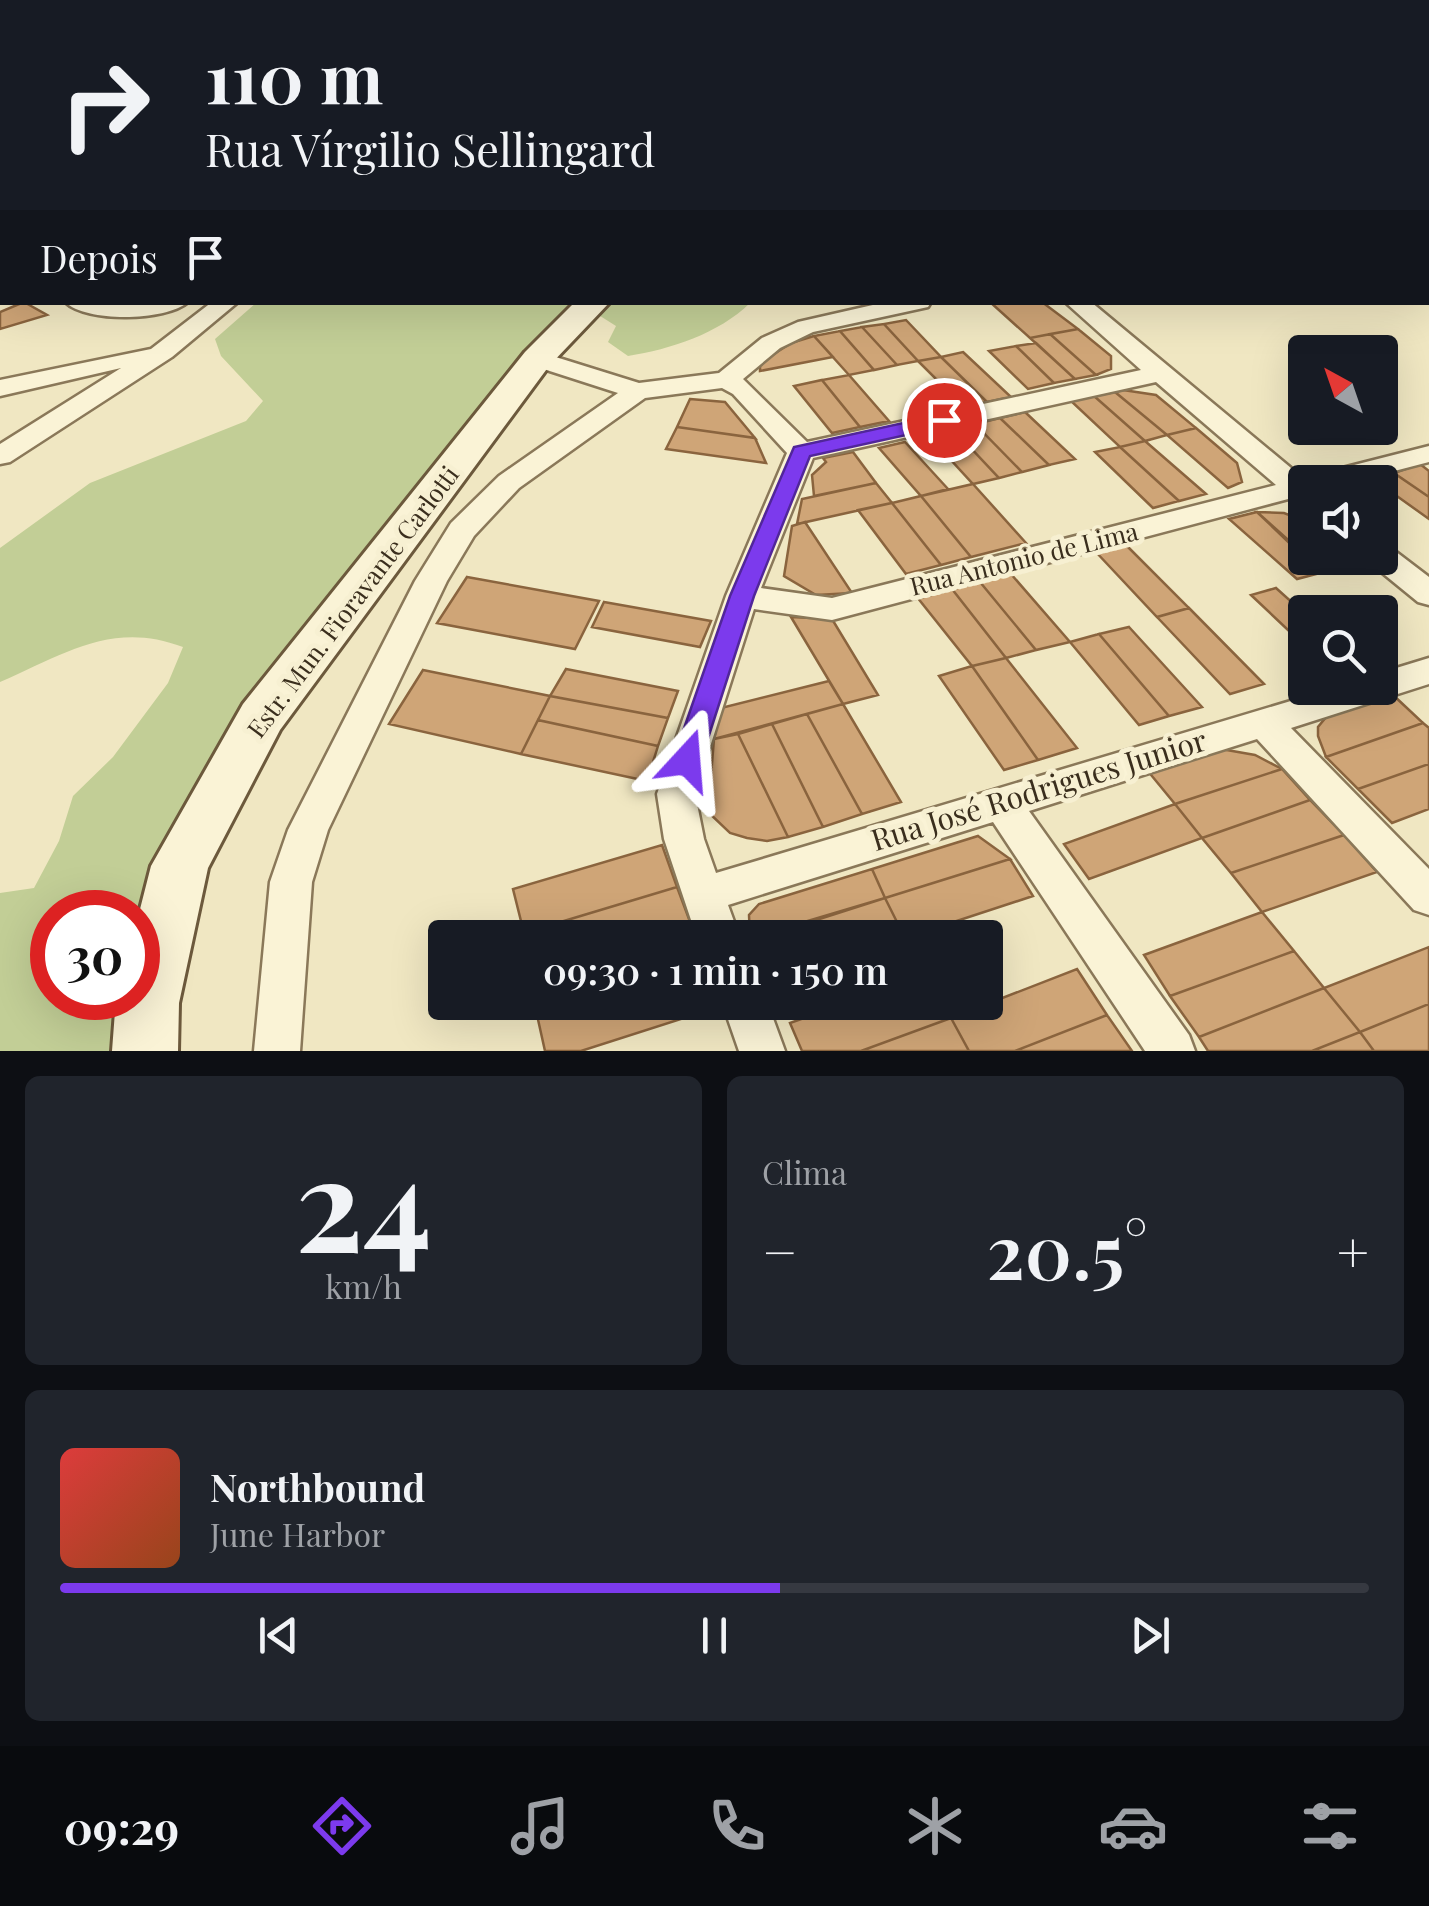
<!DOCTYPE html>
<html lang="pt">
<meta charset="utf-8">
<style>
:root{--surface:#171b24;--page:#20242c;--text:#f1f3f6;--muted:#9ea1a6;--line:#363941;--accent:#7c3aed}
body{margin:0;font-family:"Playfair Display",serif;background:var(--page);color:var(--text);height:100vh;display:flex;flex-direction:column;font-size:38px;white-space:nowrap}
*{box-sizing:border-box;margin:0}
p{font-size:32px;color:var(--muted)}
.icon{flex:none;width:55px;height:55px;fill:none;stroke:currentColor;stroke-width:2;stroke-linecap:round;stroke-linejoin:round}
.map{position:relative;height:1051px;overflow:hidden}
.panel{display:flex;flex-direction:column;gap:25px;padding:25px;background:#0d0f14;flex:1}
.panel>*{flex:none}
.top-card{position:absolute;left:0px;top:0px;width:1430px;height:305px;box-shadow:0 10px 40px #0002;background:#171b24;color:var(--text);overflow:hidden}
.needle{width:65px;rotate:320deg}
.fabs{position:absolute;left:1288px;top:335px;display:grid;gap:20px}
.fabs a{display:grid;place-items:center;width:110px;height:110px;border-radius:10px;background:var(--surface);box-shadow:0 10px 40px #0002;font-size:50px}
.speed{position:absolute;left:30px;top:890px;display:flex;gap:20px;font-size:50px;font-weight:700;text-align:center}
.speed>*{display:grid;place-content:center;width:130px;height:130px;border-radius:50%;background:var(--surface);box-shadow:0 10px 40px #0002;line-height:1}
.speed .limit{border:15px solid #d22;background:#fff;color:#111}
.pin{position:absolute;display:grid;place-items:center;width:85px;height:85px;color:#fff;margin:-42px;border:5px solid #fff;border-radius:50%;box-shadow:0 2px 10px #0007}
.me{position:absolute;width:110px;margin:-55px;rotate:19deg;stroke-linejoin:round;filter:drop-shadow(0 0 8px #0008)}
.turn{display:flex;align-items:center;gap:35px;height:210px;padding:0 40px;font-size:45px}
.turn .icon{width:130px;height:130px;stroke-width:2.5}
.turn b{display:block;font-size:70px;line-height:85px}
.then{display:flex;align-items:center;height:95px;padding:0 40px;background:#0003;gap:20px;font-size:38px}
.big{font-size:75px;font-weight:600;line-height:1.1}
.panel .widget{flex:1;display:flex;flex-direction:column;justify-content:center;gap:15px;min-width:0;padding:0 35px;border-radius:15px;background:var(--page)}
.panel .dial{align-items:center;gap:0}
.dial b{font-size:130px;line-height:1}
.song{display:flex;align-items:center;gap:30px}
.cover{width:120px;height:120px;border-radius:15px;background:linear-gradient(135deg,hsl(0 70% 55%),hsl(20 70% 35%))}
.played{height:10px;border-radius:5px;background:linear-gradient(90deg,var(--accent) 55%,var(--line) 55%)}
.keys{display:flex;justify-content:space-around;direction:ltr}
.heat{display:flex;justify-content:space-between;align-items:center;font-size:55px;direction:ltr}
.panel .tiles{flex:1;display:grid;gap:25px;grid-template-columns:1fr 1fr}
.widget:last-child{grid-column:span 2}
.trip{position:absolute;left:428px;top:920px;width:575px;height:100px;border-radius:10px;background:var(--surface);box-shadow:0 10px 40px #0002;font-weight:600;line-height:100px;text-align:center}
.tabs{display:flex;height:160px;justify-content:space-around;align-items:center;background:#090b0e;color:var(--muted)}
.tabs .icon{width:70px;height:70px}
.tabs .current{color:var(--accent)}
.tabs b{font-size:45px;color:var(--text)}
.map>svg:first-child{display:block}
.green{fill:#c2ce96;fill-rule:evenodd}
.building{fill:#cfa577;stroke:#8a643e;stroke-width:2.5}
.lines{fill:none;stroke-linecap:round;stroke-linejoin:round}
.street-casing{stroke:#8a7859;stroke-width:5}
.secondary-casing{stroke:#6c593c;stroke-width:6}
.street{fill:#faf3d6;fill-rule:evenodd}
.secondary{fill:#faf3d6;fill-rule:evenodd}
.route{fill:#7c3aed;stroke:#51269a;stroke-width:2.5}
.labels{text-anchor:middle;stroke-width:10;stroke-linejoin:round;paint-order:stroke}
.street-label{font-size:25px;fill:#3a2e1d;stroke:#f7f0d2}
.near-street-label{font-size:30px;fill:#3a2e1d;stroke:#f7f0d2}
</style>
<div class="map">
<svg width="1429" height="1051" viewBox="0 0 1429 1051">
<rect width="100%" height="100%" fill="#f0e7c2"/>
<path class="green" d="M256,303H750C718,334 671,349 628,356L608,342L616,326L597,314L564,341L560,358L533,372L235,778L139,1051H0V893L34,888L59,841L73,796L113,757L168,683L183,647C113,620 64,654 0,682V548L90,483L246,421L263,401L221,356L215,339ZM52,912H138V998H52Z"/>
<path class="building" d="M24,302L47,315L0,329V312Z
M990,302H1042L1078,329L1030,338Z
M906,320L941,357L918,361L884,324Z
M884,324L918,361L897,365L862,327Z
M862,327L897,365L874,370L840,331Z
M1078,329L1111,356V369L1096,375L1050,334Z
M840,331L874,370L849,375L814,336Z
M1050,334L1096,375L1075,379L1030,338Z
M814,336L833,357L760,371V363L791,343Z
M1036,343L1075,379L1054,383L1016,346Z
M1016,346L1054,383L1028,389L989,351Z
M963,352L1011,397L987,402L941,357Z
M941,357L987,402L964,407L918,361Z
M849,375L889,421L860,427L822,380Z
M822,380L860,427L832,433L794,386Z
M1123,390L1156,395L1196,428L1167,435L1115,392Z
M1115,392L1167,435L1145,441L1094,396Z
M1094,396L1145,441L1120,447L1071,401Z
M690,399L725,402L755,438L677,427Z
M1025,412L1075,459L1049,465L1000,418Z
M1000,418L1049,465L1022,472L975,424Z
M975,424L1022,472L999,478L953,429Z
M677,427L755,438L766,463L666,449Z
M1196,428L1237,463L1242,482L1228,488L1167,435Z
M953,429L999,478L973,484L928,435Z
M1145,441L1206,494L1179,501L1120,447Z
M905,442L948,489L921,496L879,448Z
M1120,447L1179,501L1153,508L1095,452Z
M853,452L876,483L814,496L812,475L826,462L823,458Z
M1420,464L1429,471V497L1394,473Z
M1394,473L1429,497V519L1373,479Z
M876,483L892,503L797,524L802,499Z
M973,484L1026,543L971,557L921,496Z
M921,496L971,557L941,565L892,503Z
M892,503L941,565L906,574L858,510Z
M1257,512L1284,513L1305,521V555Z
M1257,512L1305,558L1324,572L1297,579L1229,519Z
M805,522L852,593L816,595L784,576L792,526Z
M1124,543L1189,608L1157,617L1095,551Z
M1307,558H1354L1361,563L1324,572Z
M1011,574L1070,642L1036,650L980,582Z
M467,577L599,601L575,649L437,623Z
M980,582L1036,650L1006,658L952,589Z
M1276,588L1305,614V646L1251,595Z
M952,589L1006,658L972,666L917,597Z
M604,602L711,621L700,647L592,627Z
M1189,608L1264,684L1230,694L1157,617Z
M791,617L832,619L878,695L843,704Z
M1129,627L1202,707L1169,716L1099,634Z
M1099,634L1169,716L1139,725L1070,642Z
M1006,658L1077,748L1038,760L972,666Z
M972,666L1038,760L1004,770L939,676Z
M566,669L678,691L668,718L550,696Z
M423,670L550,696L521,754L389,724Z
M829,681L843,704L714,739L721,708Z
M1392,694L1423,723L1326,757L1318,736V727L1327,716Z
M550,696L668,718L658,746L538,720Z
M843,704L901,802L862,814L807,714Z
M807,714L862,814L823,827L772,724Z
M538,720L658,746L647,781L521,754Z
M1423,723L1429,728V764L1358,789L1326,757Z
M772,724L823,827L788,837L738,734Z
M738,734L788,837L767,841L747,838L730,833L708,812L714,739Z
M1221,749L1255,755L1282,769L1175,804L1147,770Z
M1429,764V809L1392,823L1358,789Z
M1282,769L1310,800L1202,838L1175,804Z
M1310,800L1344,835L1231,873L1202,838Z
M1175,804L1202,838L1089,879L1064,844Z
M1344,835L1377,872L1262,912L1231,873Z
M978,836L1010,859L885,898L872,869Z
M662,845L677,887L524,933L513,889Z
M1010,859L1033,896L905,938L885,898Z
M872,869L885,898L750,938L749,915L759,904Z
M677,887L692,927L657,938H525L524,933Z
M885,898L905,938H760Z
M1262,912L1294,951L1170,996L1144,955Z
M1429,947V1004L1360,1032L1324,988Z
M1294,951L1324,988L1199,1037L1170,996Z
M1077,969L1107,1015L1015,1051H969L951,1018Z
M1324,988L1360,1032L1312,1051H1208L1199,1037Z
M547,1002H710L712,1009L581,1051H545L535,1006Z
M849,1002H943L951,1018L861,1051H802L790,1023Z
M1429,1004V1051H1374L1360,1032Z
M1107,1015L1132,1051H1015Z
M951,1018L969,1051H861Z
M1360,1032L1374,1051H1312Z"/>
<g class="lines">
<g class="street-casing">
<path id="street" d="M470,0H484L485,2H472Z
M0,25H2V33H0Z
M2,81V91L0,92V82Z
M0,129H2V140H0Z
M2,176V188L0,189V177Z
M0,257H2V270H0Z
M65,302H188C166,321 87,323 65,302Z
M212,302H238L172,357L10,462L0,464V444L121,368L0,396V380L151,349Z
M886,302H931L928,307L813,332L780,348L743,379L807,442L1141,370L1065,302H1091L1303,478L1429,446V462L1352,482H1305V503L1292,498L832,620L754,609L695,794L704,839L716,873L1334,688H1380V673L1429,658V684L1291,728L1429,869V915L1414,910L1257,739L1029,811L1189,1035L1195,1051H1145L993,822L728,905L740,938H697L664,839L657,794L726,596L787,453L733,394L722,388L645,398L519,488L474,536L447,581L328,830L312,882L300,1051H254L270,882L288,830L415,581L451,523L499,476L618,393L528,364L525,359L528,354H546L639,383L719,373L762,338L798,322ZM1156,382L1276,485L832,598L761,588L813,458Z
M1380,545L1391,548L1429,577V605L1418,602L1369,562L1366,558H1380Z
M722,1002H767L785,1051H739Z"/>
</g>
<g class="secondary-casing">
<path id="secondary" d="M549,0H574L575,2H550Z
M575,302H610L549,366L280,730L208,868L179,1003L178,1051H112L116,998H138V917L151,866L243,704L525,352Z"/>
</g>
<use href="#street" class="street"/>
<use href="#secondary" class="secondary"/>
</g>
<path class="route" d="M944,414L955,420L952,425L810,456L754,596L701,760L697,768L687,772L677,768L673,760L730,596L794,447Z"/>
<g class="labels">
<g class="street-label">
<text transform="translate(1024 559) rotate(-14)" y="9">Rua Antonio de Lima</text>
<text transform="translate(353 602) rotate(-53)" y="9">Estr. Mun. Fioravante Carlotti</text>
</g>
<g class="near-street-label">
<text transform="translate(1039 791) rotate(-17)" y="10">Rua José Rodrigues Junior</text>
</g>
</g>
</svg>
<div class="fabs">
<a><svg class="needle" viewBox="-14 -14 28 28"><path d="M0-13l5 13h-10z" fill="#e53935"/><path d="M0 13l5-13h-10z" fill="#9ea1a6"/></svg></a>
<a><svg class="icon" aria-label="sound" viewBox="0 0 24 24"><path d="M4 9h4l5-4v14l-5-4H4zM17 9q2 3 0 6"/></svg></a>
<a><svg class="icon" aria-label="search" viewBox="0 0 24 24"><circle cx="10" cy="10" r="6"/><path d="M15 15l6 6"/></svg></a>
</div>
<div class="speed"><div class="limit">30</div></div>
<div class="pin" style="left:944px;top:420px;background:#d93025"><svg class="icon" aria-label="arrive" viewBox="0 0 24 24"><path d="M6 21V4h12l-3 4 3 4H6"/></svg></div>
<svg class="me" style="left:687px;top:760px" viewBox="-20 -20 40 40"><path d="M0-17L14 15 0 8-14 15z" fill="#7c3aed" stroke="#fff" stroke-width="4"/></svg>
<div class="trip">09:30 · 1 min · 150 m</div>
<div class="top-card">
<div class="turn"><svg class="icon" aria-label="right" viewBox="0 0 24 24"><path d="M7 20v-9h11M14 6l5 5-5 5"/></svg><div><b>110 m</b>Rua Vírgilio Sellingard</div></div>
<div class="then">Depois<svg class="icon" aria-label="arrive" viewBox="0 0 24 24"><path d="M6 21V4h12l-3 4 3 4H6"/></svg></div>
</div>
</div>
<section class="panel">
<div class="tiles">
<div class="widget dial"><b>24</b><p>km/h</p></div>
<div class="widget"><p>Clima</p>
<div class="heat"><a>−</a><b class="big">20.5°</b><a>+</a></div>
</div>
<div class="widget">
<div class="song"><i class="cover"></i><div><b>Northbound</b><p>June Harbor</p></div></div>
<div class="played"></div>
<div class="keys"><svg class="icon" aria-label="previous" viewBox="0 0 24 24"><path d="M18 5L8 12l10 7zM5 5v14"/></svg><svg class="icon" aria-label="pause" viewBox="0 0 24 24"><path d="M8 5v14M16 5v14"/></svg><svg class="icon" aria-label="next" viewBox="0 0 24 24"><path d="M6 5l10 7-10 7zM19 5v14"/></svg></div>
</div>
</div>
</section>
<nav class="tabs">
<b>09:29</b>
<svg class="icon current" aria-label="directions" viewBox="0 0 24 24"><path d="M12 3l9 9-9 9-9-9zM9 14v-3h6M13 9l2 2-2 2"/></svg>
<svg class="icon" aria-label="music" viewBox="0 0 24 24"><path d="M9 18V5l10-2v13"/><circle cx="6" cy="18" r="3"/><circle cx="16" cy="16" r="3"/></svg>
<svg class="icon" aria-label="phone" viewBox="0 0 24 24"><path d="M5 4h4l2 5-3 2q2 4 5 5l2-3 5 2v4C11 20 4 13 5 4z"/></svg>
<svg class="icon" aria-label="climate" viewBox="0 0 24 24"><path d="M12 3v18M4 7l16 10M4 17L20 7"/></svg>
<svg class="icon" aria-label="car" viewBox="0 0 24 24"><path d="M5 17H2v-5l4-1 3-4h7l3 4 3 1v5h-3M9 17h6M6 11h13"/><circle cx="7" cy="17" r="2"/><circle cx="17" cy="17" r="2"/></svg>
<svg class="icon" aria-label="filters" viewBox="0 0 24 24"><path d="M4 7h16M4 17h16"/><circle cx="9" cy="7" r="2"/><circle cx="15" cy="17" r="2"/></svg>
</nav>
